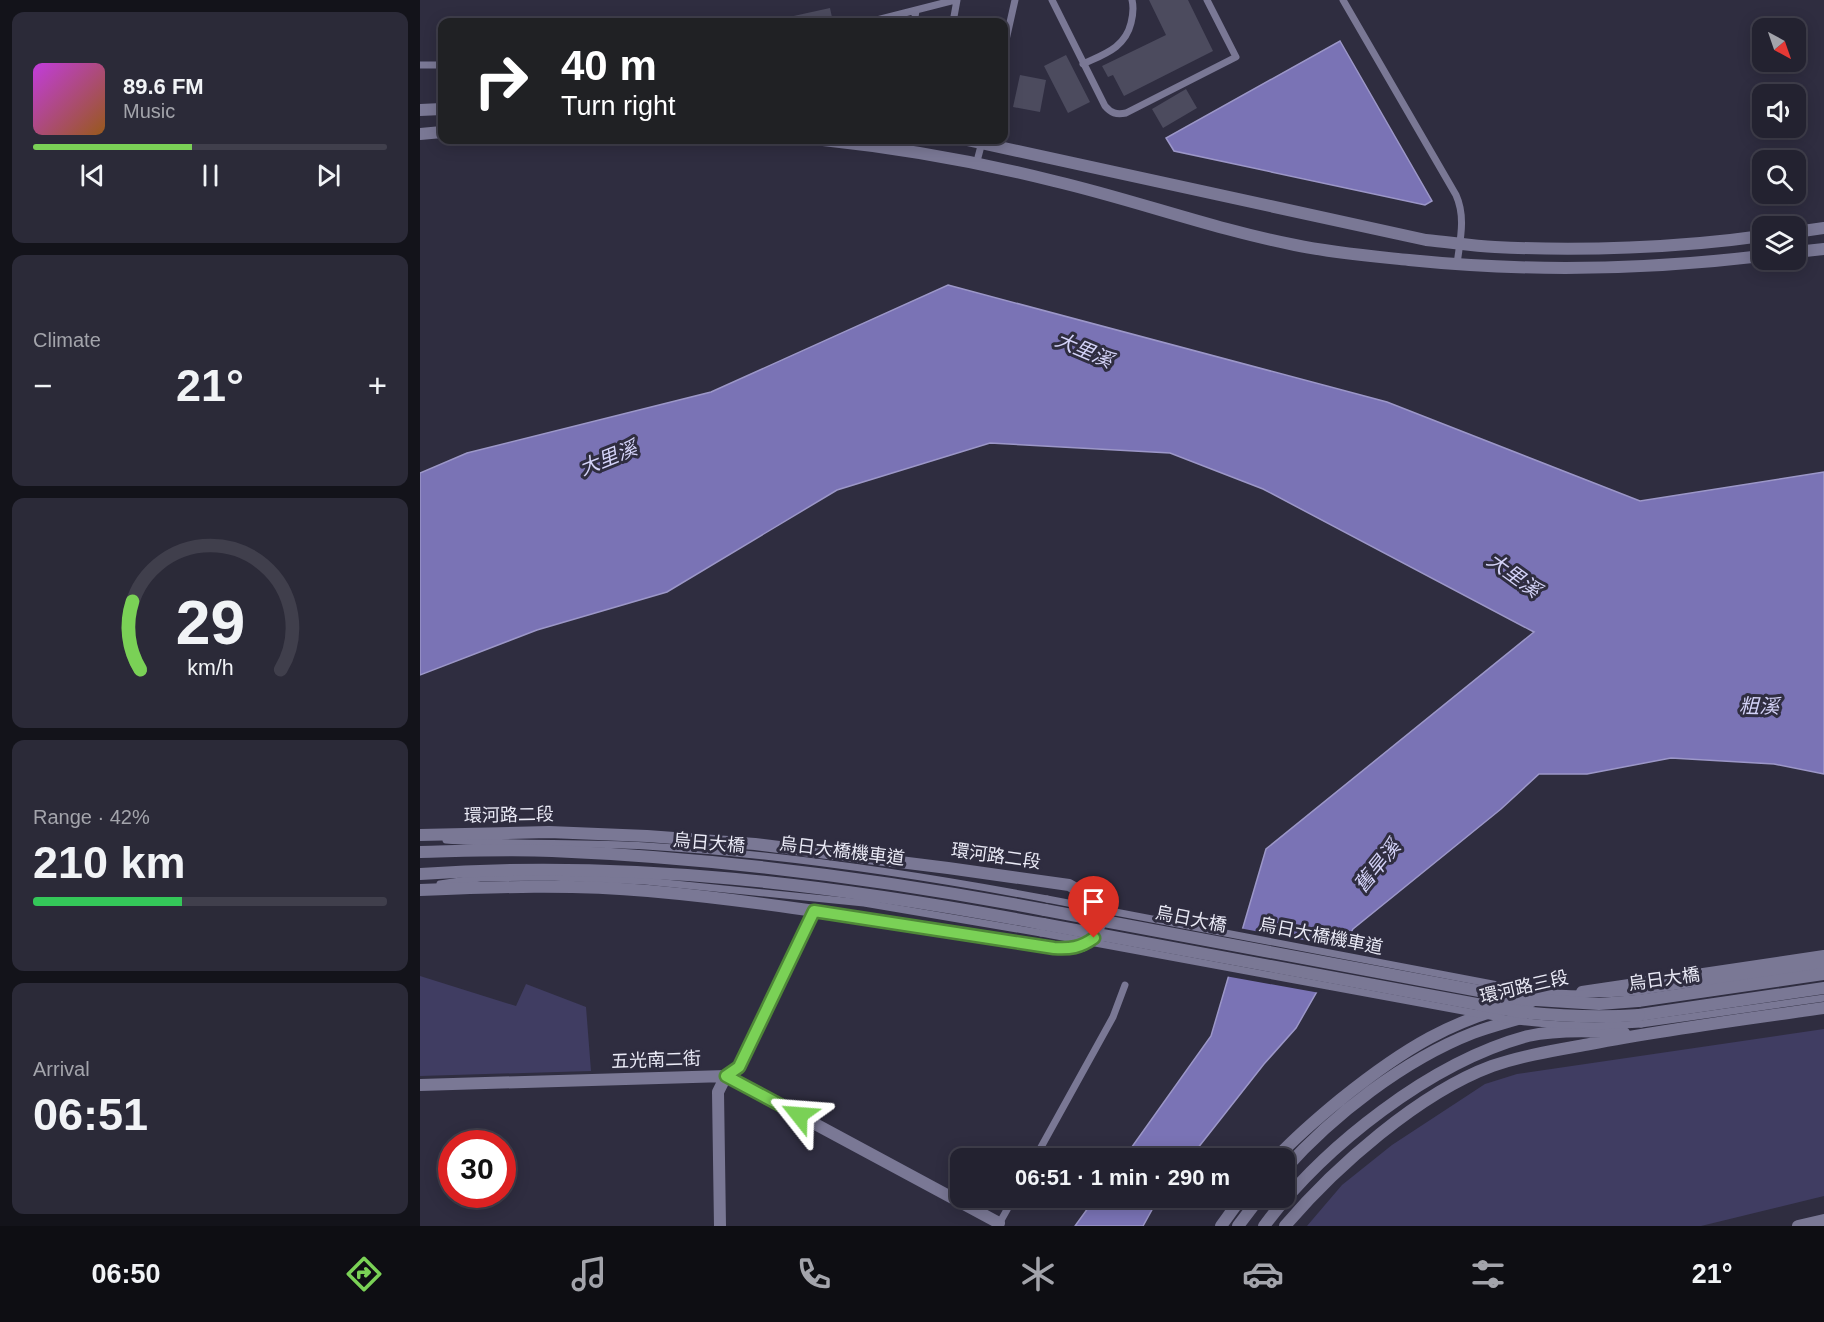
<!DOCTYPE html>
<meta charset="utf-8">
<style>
:root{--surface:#232230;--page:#2b2a38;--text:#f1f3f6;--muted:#a3a4ab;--line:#403f4c;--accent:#7ad156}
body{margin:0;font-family:Helvetica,"Noto Sans TC",sans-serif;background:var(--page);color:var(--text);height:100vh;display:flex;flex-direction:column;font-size:22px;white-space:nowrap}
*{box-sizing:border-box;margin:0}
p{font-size:20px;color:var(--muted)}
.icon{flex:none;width:33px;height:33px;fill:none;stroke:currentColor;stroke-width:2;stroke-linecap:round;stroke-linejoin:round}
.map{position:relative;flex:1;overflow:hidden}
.sheet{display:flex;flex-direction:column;gap:12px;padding:12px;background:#13131a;width:420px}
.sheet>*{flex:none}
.hud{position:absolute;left:18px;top:18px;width:570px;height:126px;border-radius:12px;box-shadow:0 3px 15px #0003,0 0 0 2px var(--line);background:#202124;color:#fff;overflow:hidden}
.needle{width:39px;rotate:140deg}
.fabs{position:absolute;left:1332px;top:18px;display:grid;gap:12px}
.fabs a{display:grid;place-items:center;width:54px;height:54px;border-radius:12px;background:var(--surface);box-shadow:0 3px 15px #0003,0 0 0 2px var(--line);font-size:30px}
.speed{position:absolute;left:18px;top:1130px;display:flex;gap:12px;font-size:30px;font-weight:700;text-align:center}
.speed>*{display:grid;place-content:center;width:78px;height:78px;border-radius:50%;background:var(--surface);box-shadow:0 3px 15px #0003,0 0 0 2px var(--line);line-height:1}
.speed .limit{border:9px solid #d22;background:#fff;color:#111}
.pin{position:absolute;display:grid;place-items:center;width:51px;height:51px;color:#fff;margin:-62px -26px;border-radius:50% 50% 50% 0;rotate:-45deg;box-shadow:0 0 6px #0007}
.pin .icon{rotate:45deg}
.me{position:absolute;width:66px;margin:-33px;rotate:298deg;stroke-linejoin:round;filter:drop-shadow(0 0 4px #0008)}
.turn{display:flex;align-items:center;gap:21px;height:126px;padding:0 24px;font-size:27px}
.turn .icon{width:78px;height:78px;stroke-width:2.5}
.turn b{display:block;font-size:42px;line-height:51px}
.big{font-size:45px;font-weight:700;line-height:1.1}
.sheet .widget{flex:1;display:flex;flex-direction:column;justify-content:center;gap:9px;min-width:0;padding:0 21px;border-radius:12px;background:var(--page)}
.sheet .dial{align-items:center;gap:0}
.dial svg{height:156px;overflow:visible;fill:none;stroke:var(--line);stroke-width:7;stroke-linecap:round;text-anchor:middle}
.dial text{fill:var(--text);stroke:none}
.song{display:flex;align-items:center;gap:18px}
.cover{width:72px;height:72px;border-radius:9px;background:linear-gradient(135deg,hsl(290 70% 55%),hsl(30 70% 35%))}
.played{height:6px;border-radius:3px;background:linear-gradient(90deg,var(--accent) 45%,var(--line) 45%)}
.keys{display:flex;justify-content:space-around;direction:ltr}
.heat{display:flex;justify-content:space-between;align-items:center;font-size:33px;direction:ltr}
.charge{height:9px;border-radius:4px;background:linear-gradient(90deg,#34c759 42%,var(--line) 0)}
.trip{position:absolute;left:530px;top:1148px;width:345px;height:60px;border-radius:12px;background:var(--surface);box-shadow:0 3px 15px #0003,0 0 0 2px var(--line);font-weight:700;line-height:60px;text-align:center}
.menu{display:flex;height:96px;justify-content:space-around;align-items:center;background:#0e0e13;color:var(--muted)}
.menu .icon{width:42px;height:42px}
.menu .on{color:var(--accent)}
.menu b{font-size:27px;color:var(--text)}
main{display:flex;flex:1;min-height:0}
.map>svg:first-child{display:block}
.green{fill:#403d62}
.water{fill:#7a73b5;stroke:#9c97c8;stroke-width:1.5}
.pier{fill:#2f2d40}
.building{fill:#4c4b5e}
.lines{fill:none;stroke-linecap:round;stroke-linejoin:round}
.service{stroke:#7a7895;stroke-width:7}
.minor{stroke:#7a7895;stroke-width:12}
.tertiary{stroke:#7a7895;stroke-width:12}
.service-bridge{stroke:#7a7895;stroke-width:7}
.tertiary-bridge{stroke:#7a7895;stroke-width:12}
.route-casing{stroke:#4f8838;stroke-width:15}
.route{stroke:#7ad156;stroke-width:10}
.labels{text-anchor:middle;stroke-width:6;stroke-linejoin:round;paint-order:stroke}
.street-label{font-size:18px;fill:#eaeaf6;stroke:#2f2d40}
.water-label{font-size:20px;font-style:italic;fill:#d4d3f8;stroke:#2f2d40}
</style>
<main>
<section class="sheet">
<div class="widget">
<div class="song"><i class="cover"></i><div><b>89.6 FM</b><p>Music</p></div></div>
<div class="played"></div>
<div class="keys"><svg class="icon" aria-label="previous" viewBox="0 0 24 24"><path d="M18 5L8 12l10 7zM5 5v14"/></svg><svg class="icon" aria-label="pause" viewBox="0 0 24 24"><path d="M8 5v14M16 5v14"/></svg><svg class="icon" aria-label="next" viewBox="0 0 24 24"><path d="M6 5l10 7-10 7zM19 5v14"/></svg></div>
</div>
<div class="widget"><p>Climate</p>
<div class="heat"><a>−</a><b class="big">21°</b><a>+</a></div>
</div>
<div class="widget dial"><svg viewBox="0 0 100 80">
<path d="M14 69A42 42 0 1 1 86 69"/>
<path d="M14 69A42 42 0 0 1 10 34" stroke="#7ad156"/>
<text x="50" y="56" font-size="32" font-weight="700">29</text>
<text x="50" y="72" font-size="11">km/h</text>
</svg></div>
<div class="widget"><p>Range · 42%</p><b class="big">210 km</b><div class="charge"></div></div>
<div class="widget"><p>Arrival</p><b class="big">06:51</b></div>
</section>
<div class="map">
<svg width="1404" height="1226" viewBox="0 0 1404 1226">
<rect width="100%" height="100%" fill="#2f2d40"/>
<path class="green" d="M0,976L96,1006L106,984L166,1007L171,1071L0,1076Z
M1404,1029V1196L1281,1226H887L922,1185L972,1145L1065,1084L1097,1074Z"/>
<path class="water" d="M920,41L1012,201L1005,205L754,151L746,138Z
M528,285L967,402L1220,501L1404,472V774L1354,764L1251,758L1167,774H1119L1081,809L933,929L876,1028L844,1064L770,1158H704L791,1036L846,849L1114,632L843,489L750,453L570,443L417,490L247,592L117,630L0,675V473L47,453L291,392Z
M676,1197H739L723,1226H655Z"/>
<path class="pier" d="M819,928L926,948L900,993L805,976Z"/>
<path class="building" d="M729,0H768L793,51L704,96L693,75L688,77L682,66L746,35Z
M410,8L413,22H361L360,19Z
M646,55L670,102L648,113L624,66Z
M600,75L626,80L620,112L593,107Z
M766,89L777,108L743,128L732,109Z"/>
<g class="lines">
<path class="service" d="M632,0L685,106C691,113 696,115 706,113L816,57L787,0
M923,0L1036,195C1046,217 1040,240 1037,264
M449,22L535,0
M494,22L496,11
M533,22L537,0
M584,49L595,0
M663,64C684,54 705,48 711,23C713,15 714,8 712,0
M0,65H22
M556,165L562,142
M26,840C93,845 160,842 226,846C361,854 495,874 627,899
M20,884L60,878L129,877L225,881L444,903L621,933
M1216,992L1283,982
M1221,1024L1404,998
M306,1076L319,1067L394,911
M615,1158L693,1017L705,985
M579,1224L594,1197"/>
<path class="minor" d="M0,110L22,109
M0,134L22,132
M403,140C479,148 559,162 634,181C715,200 793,229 875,245C913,253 950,256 989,260C1107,272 1225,270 1342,256
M547,140L1006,240C1029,242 1052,246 1075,247C1161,251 1258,248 1342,236
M1376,232L1404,228
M1376,252L1404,249
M0,835L129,832L227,836L335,844L528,868L649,885L674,899L679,910L680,924L674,938L662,946L650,949L634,948C498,928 364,903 228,891C152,884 76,887 0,890
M1281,986L1404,967
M1162,992L1404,956
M0,1085L306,1076L579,1223
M856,1158C876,1137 899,1117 921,1099C982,1050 1034,1017 1112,1001
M864,1170C913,1115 984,1060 1053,1033C1069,1027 1085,1023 1101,1018
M300,1226L298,1092L306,1076
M801,1226L822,1197
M818,1226L840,1197
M844,1226C904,1146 1011,1062 1108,1036C1135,1030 1177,1031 1204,1033
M865,1226C915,1167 999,1093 1072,1066C1104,1055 1137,1050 1170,1044C1248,1029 1326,1019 1404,1008
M1378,1226L1404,1220"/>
<path class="tertiary" d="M0,852C44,851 88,849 132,851C298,858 462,879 625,910
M0,874C211,859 416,885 623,924
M1218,1001L1404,974
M1219,1015L1404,988"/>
<path class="service-bridge" d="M627,899L1104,990C1142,995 1178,995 1216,992
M621,933L1097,1021C1139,1026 1179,1027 1221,1024"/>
<path class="tertiary-bridge" d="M625,910L1102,999L1179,1004L1218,1001
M623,924L1100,1012C1140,1016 1178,1018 1219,1015"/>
</g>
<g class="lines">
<g class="route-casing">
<path id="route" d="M379,1115L306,1076L319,1067L394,911L634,948C650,949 660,948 674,938"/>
</g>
<use href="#route" class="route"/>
</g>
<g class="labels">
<g class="street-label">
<text transform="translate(89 815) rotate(-1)" y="6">環河路二段</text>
<text transform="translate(289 843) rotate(5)" y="6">烏日大橋</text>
<text transform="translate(422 851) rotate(7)" y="6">烏日大橋機車道</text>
<text transform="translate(576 856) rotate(8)" y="6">環河路二段</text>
<text transform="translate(771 919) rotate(11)" y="6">烏日大橋</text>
<text transform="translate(901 936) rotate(11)" y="6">烏日大橋機車道</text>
<text transform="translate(1244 979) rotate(-8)" y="6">烏日大橋</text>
<text transform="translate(1104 987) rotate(-13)" y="6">環河路三段</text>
<text transform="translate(236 1060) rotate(-2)" y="6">五光南二街</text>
</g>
<g class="water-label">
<text transform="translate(664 350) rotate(23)" y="7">大里溪</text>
<text transform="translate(188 458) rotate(-22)" y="7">大里溪</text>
<text transform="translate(1094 575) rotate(36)" y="7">大里溪</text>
<text transform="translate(1339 706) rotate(1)" y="7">粗溪</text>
<text transform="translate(957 866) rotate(-51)" y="7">舊旱溪</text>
</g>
</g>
</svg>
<div class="fabs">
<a><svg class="needle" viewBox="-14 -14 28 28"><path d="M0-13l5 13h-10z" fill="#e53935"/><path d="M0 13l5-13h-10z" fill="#a3a4ab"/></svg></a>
<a><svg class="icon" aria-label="sound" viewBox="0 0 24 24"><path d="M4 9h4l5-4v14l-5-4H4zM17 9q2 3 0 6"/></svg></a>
<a><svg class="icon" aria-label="search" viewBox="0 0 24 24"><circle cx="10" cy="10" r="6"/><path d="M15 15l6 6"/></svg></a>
<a><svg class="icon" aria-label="layers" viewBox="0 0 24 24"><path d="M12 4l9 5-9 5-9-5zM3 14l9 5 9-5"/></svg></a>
</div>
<div class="speed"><div class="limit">30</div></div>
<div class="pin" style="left:674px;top:938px;background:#d93025"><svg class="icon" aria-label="arrive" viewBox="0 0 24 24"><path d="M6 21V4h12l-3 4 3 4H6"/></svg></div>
<svg class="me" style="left:379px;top:1115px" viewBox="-20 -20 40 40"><path d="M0-17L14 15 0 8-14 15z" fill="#7ad156" stroke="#fff" stroke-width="4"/></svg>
<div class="trip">06:51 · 1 min · 290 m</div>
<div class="hud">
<div class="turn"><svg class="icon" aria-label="right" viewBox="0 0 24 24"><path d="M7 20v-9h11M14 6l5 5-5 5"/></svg><div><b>40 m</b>Turn right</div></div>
</div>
</div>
</main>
<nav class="menu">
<b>06:50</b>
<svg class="icon on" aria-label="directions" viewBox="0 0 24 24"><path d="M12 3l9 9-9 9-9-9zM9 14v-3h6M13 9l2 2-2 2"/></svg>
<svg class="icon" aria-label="music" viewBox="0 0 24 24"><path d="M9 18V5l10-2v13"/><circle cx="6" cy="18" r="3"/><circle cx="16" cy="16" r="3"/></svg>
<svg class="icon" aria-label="phone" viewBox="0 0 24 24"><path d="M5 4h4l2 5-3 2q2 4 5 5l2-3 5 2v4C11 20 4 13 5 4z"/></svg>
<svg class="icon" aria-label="climate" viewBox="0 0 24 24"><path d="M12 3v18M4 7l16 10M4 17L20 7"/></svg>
<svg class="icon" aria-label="car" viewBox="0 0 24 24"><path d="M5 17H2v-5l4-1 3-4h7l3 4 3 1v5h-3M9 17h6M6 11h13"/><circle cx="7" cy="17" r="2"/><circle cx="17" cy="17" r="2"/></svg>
<svg class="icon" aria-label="filters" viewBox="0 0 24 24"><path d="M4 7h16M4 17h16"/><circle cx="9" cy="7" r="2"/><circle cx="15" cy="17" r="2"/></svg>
<b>21°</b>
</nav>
